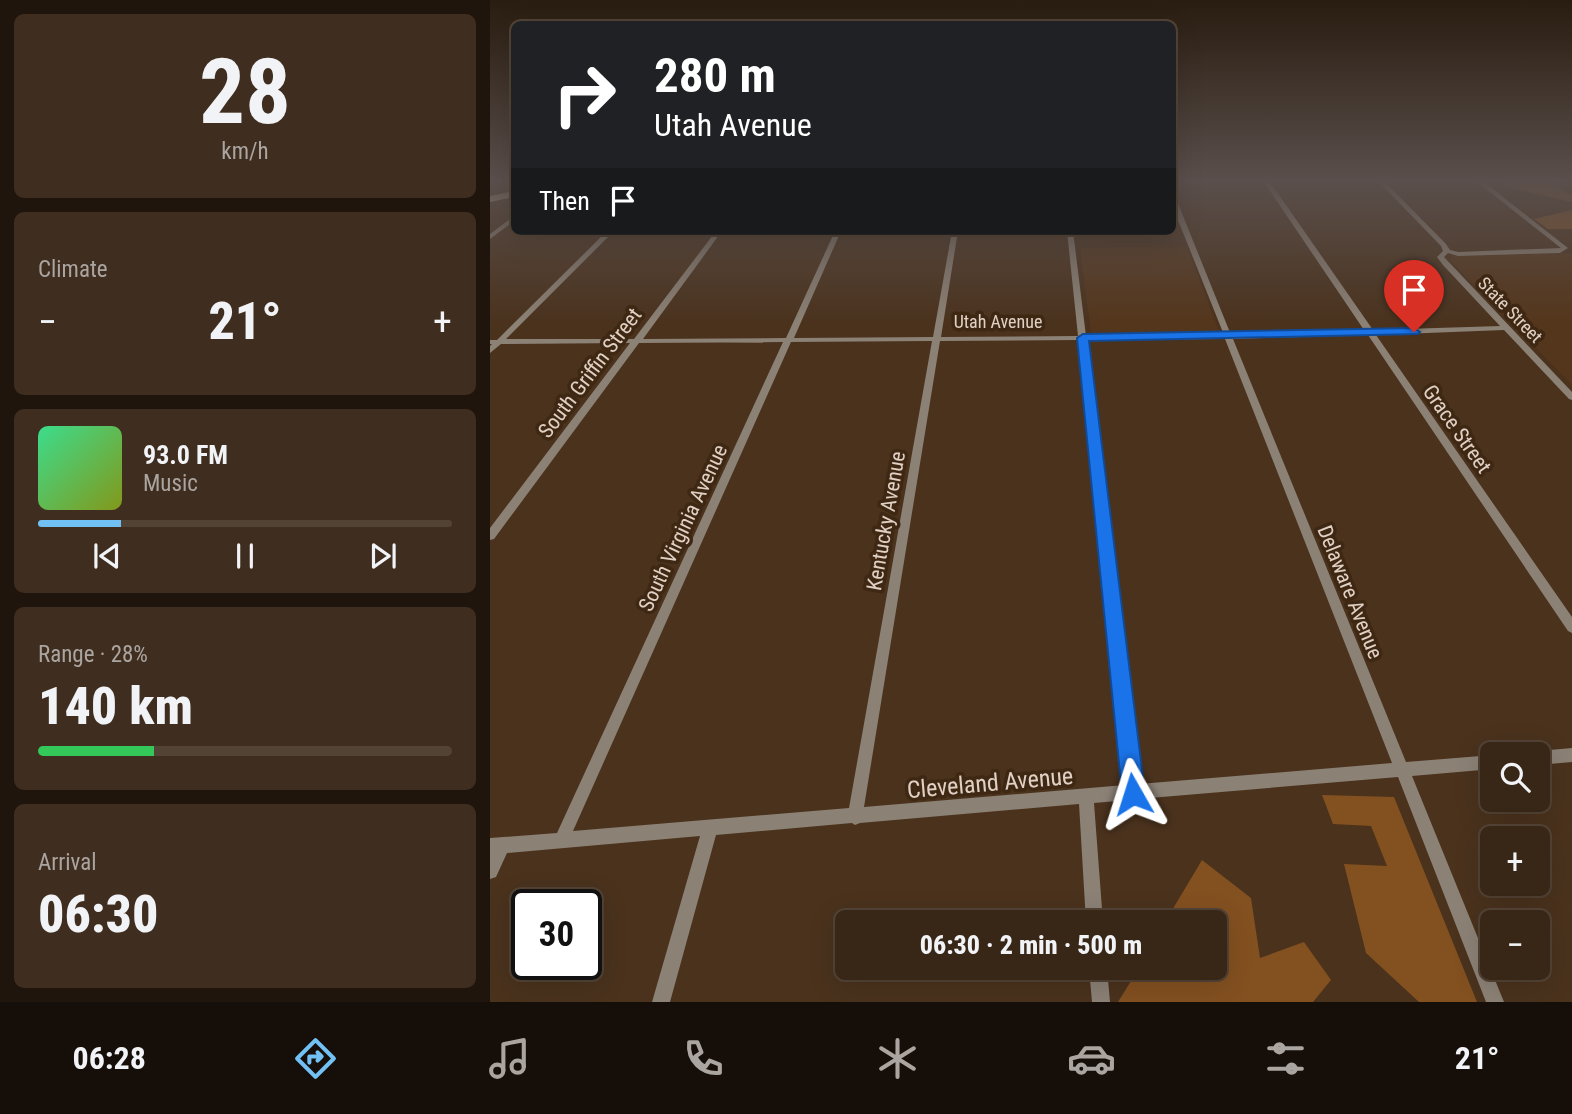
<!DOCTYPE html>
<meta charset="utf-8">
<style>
:root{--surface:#382616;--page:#3f2e1f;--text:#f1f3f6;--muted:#aba5a1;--line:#524335;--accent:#72c1f5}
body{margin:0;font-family:"Roboto Condensed",sans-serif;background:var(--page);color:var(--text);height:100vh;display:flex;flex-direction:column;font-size:26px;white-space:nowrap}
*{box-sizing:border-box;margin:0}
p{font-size:23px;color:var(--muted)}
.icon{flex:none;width:38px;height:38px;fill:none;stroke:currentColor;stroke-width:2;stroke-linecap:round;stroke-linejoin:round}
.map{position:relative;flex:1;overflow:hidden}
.details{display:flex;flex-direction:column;gap:14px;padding:14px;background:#1f150c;width:490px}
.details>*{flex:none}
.banner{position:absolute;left:21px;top:21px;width:665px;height:214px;border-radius:10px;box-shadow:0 7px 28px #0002,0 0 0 2px var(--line);background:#202124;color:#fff;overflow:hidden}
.buttons{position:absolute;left:990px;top:742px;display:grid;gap:14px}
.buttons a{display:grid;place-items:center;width:70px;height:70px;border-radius:10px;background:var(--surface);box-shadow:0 7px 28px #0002,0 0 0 2px var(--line);font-size:35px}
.speed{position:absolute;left:21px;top:889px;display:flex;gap:14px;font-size:35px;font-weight:700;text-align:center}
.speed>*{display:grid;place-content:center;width:91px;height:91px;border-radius:50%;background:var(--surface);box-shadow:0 7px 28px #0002,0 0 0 2px var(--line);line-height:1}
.speed .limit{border:4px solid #111;border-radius:10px;background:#fff;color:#111}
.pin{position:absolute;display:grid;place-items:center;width:60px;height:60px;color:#fff;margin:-72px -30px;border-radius:50% 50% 50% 0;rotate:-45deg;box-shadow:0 0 7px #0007}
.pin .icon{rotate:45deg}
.me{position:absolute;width:77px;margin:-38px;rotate:354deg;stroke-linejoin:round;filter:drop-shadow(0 0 5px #0008)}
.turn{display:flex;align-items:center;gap:24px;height:147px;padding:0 28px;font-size:32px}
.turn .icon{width:91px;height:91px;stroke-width:2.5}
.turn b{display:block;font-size:49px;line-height:60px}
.then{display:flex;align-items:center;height:66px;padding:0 28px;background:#0003;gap:14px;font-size:26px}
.big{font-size:52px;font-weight:800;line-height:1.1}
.details .tile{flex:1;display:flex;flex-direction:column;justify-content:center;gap:10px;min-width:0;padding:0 24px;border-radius:10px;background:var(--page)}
.details .dial{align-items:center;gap:0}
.dial b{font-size:91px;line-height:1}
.song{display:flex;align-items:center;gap:21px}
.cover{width:84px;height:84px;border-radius:10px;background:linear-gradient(135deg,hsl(150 70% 55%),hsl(70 70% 35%))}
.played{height:7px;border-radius:4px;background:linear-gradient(90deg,var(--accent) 20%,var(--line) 20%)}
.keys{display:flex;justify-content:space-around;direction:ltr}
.heat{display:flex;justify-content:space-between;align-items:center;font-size:38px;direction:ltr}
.charge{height:10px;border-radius:5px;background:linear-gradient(90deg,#34c759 28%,var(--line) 0)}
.trip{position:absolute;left:345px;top:910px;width:392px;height:70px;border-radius:10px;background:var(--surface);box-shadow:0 7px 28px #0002,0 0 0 2px var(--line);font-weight:800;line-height:70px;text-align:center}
.dock{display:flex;height:112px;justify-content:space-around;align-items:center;background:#160f09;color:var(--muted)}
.dock .icon{width:49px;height:49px}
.dock .on{color:var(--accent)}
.dock b{font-size:32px;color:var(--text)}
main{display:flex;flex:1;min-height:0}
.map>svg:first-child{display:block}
.built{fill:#54361c}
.forest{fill:#835020}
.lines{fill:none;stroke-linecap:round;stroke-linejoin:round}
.street{fill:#8b8175;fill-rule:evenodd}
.primary{fill:#dec9b0;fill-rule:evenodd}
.route{fill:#1a73e8;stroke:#114b97;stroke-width:2}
.labels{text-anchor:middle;stroke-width:7;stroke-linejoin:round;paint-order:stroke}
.far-street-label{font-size:18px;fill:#e1d1c5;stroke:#3f2813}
.street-label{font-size:21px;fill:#e1d1c5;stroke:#3f2813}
.near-street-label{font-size:24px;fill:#e1d1c5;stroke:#3f2813}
</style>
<main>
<section class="details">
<div class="tile dial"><b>28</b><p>km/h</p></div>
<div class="tile"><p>Climate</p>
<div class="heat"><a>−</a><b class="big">21°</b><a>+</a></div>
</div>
<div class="tile">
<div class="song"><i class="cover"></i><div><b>93.0 FM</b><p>Music</p></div></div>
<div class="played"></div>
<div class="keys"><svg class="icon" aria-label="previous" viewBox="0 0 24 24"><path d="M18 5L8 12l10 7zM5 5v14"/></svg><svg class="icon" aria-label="pause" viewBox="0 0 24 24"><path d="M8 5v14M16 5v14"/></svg><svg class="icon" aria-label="next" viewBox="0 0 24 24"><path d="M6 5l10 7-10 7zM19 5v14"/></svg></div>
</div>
<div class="tile"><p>Range · 28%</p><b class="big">140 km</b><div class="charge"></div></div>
<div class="tile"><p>Arrival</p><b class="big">06:30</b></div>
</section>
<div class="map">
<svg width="1082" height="1002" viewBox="0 0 1082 1002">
<rect width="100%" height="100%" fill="#4a321d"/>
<path class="built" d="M697,247L729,331L601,333L590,248Z
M1082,253V385L959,259L962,256Z"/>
<path class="forest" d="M1018,182H1061L1082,196V202L1014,186Z
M1082,210V229H1058L1044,219Z
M832,795L904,797L987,1002H929L876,953L854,864L897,866L881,826L843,824Z
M712,860L761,898L770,958L814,942L841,980L823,1002H628L649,968H724V922H675Z"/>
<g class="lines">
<path class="street" d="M774,182H780L883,330L1010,326L953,265L947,257L953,251L951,246L889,182H895L956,244L960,250L968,252L1071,248L987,182H994L1078,248L1070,253L968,256L958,253L954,257L1082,392V400L1079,399L1014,330L886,335L1082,617V633L1078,631L878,335L743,339L916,762L1003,755V769L922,776L1014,1002H996L908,777L648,799L643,802L639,800L604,803L613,922H596L589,804L370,823L365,825L362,823L226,835L180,1002H162L210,836L17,853L6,877L0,879V838L67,833L293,342L149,343L4,539L0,540V528L140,343L11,344L0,353V346L2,344H0V340H7L117,231H124L16,339H144L226,231H232L153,339L296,338L345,231H351L304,338L443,337L462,231H468L451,337L588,336L577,231H583L596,336L734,335L682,205V194L685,196L741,335L874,330ZM735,339L902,763L649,784L596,340ZM588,340L635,785L374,807L450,341ZM442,341L359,808L83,831L301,342Z
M24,216V221L0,239V234Z
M1082,748V762L1048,765V754H1042L1048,751Z
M599,968H617L620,1002H602Z"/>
<path class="primary" d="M24,191V197L0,202V196Z"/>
</g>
<linearGradient id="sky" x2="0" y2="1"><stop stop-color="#291c10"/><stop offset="0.56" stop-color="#5a4f4c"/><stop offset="1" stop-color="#5a4f4c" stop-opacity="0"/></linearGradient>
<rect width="1082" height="323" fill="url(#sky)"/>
<path class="route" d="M924,328L930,332L928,334L599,341L655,794L651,802L643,805L635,802L632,794L587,338L593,334Z"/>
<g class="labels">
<g class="far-street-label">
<text transform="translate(1020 310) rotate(46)" y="6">State Street</text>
<text x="508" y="328">Utah Avenue</text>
</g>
<g class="street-label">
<text transform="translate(100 373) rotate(-53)" y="7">South Griffin Street</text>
<text transform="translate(967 429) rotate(55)" y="7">Grace Street</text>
<text transform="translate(396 521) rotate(-80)" y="7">Kentucky Avenue</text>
<text transform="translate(193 528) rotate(-65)" y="7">South Virginia Avenue</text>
<text transform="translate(860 592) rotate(68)" y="7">Delaware Avenue</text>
</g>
<g class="near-street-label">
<text transform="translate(500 783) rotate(-5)" y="8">Cleveland Avenue</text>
</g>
</g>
</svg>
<div class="buttons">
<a><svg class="icon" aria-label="search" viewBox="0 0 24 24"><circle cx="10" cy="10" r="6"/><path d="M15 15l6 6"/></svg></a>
<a>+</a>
<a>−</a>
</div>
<div class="speed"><div class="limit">30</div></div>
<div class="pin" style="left:924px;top:332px;background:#d93025"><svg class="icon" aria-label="arrive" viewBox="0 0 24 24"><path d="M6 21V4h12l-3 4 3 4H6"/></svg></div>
<svg class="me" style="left:643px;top:794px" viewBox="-20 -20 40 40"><path d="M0-17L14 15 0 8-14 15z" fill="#1a73e8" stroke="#fff" stroke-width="4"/></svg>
<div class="trip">06:30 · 2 min · 500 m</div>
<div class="banner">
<div class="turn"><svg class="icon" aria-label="right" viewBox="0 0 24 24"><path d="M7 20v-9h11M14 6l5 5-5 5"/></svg><div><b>280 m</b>Utah Avenue</div></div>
<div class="then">Then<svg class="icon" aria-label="arrive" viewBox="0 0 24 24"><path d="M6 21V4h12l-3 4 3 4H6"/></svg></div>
</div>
</div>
</main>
<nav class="dock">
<b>06:28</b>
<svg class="icon on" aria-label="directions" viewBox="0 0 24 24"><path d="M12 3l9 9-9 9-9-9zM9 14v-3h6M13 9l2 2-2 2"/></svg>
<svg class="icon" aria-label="music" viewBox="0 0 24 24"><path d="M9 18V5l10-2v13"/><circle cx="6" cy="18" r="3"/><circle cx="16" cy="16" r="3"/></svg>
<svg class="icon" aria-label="phone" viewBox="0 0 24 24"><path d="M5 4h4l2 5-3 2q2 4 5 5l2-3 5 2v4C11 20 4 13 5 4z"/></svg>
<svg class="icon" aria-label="climate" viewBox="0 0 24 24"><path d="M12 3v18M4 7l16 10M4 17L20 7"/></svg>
<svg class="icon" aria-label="car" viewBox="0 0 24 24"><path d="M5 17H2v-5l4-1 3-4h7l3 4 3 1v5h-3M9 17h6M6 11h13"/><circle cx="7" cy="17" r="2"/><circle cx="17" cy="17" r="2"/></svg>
<svg class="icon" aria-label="filters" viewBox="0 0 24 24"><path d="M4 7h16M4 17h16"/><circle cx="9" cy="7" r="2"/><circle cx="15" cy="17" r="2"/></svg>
<b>21°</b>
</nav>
